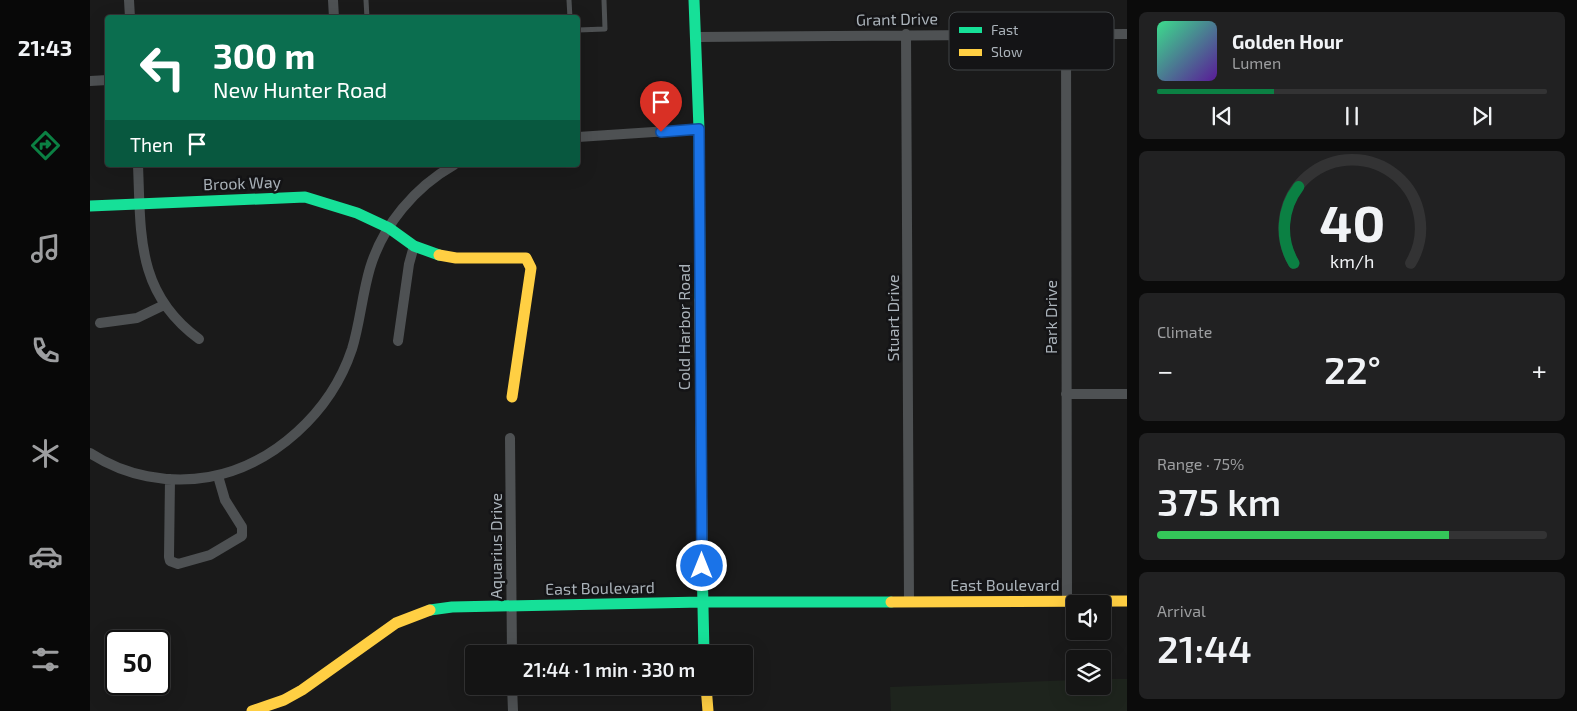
<!DOCTYPE html>
<meta charset="utf-8">
<style>
:root{--surface:#141414;--page:#212122;--text:#f1f3f6;--muted:#9d9ea0;--line:#333334;--accent:#0b8043}
body{margin:0;font-family:"Exo 2",sans-serif;background:var(--page);color:var(--text);height:100vh;display:flex;flex-direction:column;font-size:19px;white-space:nowrap}
*{box-sizing:border-box;margin:0}
p{font-size:16px;color:var(--muted)}
.icon{flex:none;width:28px;height:28px;fill:none;stroke:currentColor;stroke-width:2;stroke-linecap:round;stroke-linejoin:round}
.map{position:relative;flex:1;overflow:hidden}
.details{display:flex;flex-direction:column;gap:12px;padding:12px;background:#0b0b0b;width:450px}
.details>*{flex:none}
.hud{position:absolute;left:15px;top:15px;width:475px;height:152px;border-radius:5px;box-shadow:0 5px 20px #0002,0 0 0 1px var(--line);background:#0b6e4f;color:#fff;overflow:hidden}
.fabs{position:absolute;left:976px;top:595px;display:grid;gap:10px}
.fabs a{display:grid;place-items:center;width:45px;height:45px;border-radius:5px;background:var(--surface);box-shadow:0 5px 20px #0002,0 0 0 1px var(--line);font-size:25px}
.speed{position:absolute;left:15px;top:630px;display:flex;gap:10px;font-size:25px;font-weight:700;text-align:center}
.speed>*{display:grid;place-content:center;width:65px;height:65px;border-radius:50%;background:var(--surface);box-shadow:0 5px 20px #0002,0 0 0 1px var(--line);line-height:1}
.speed .limit{border:2px solid #111;border-radius:8px;background:#fff;color:#111}
.pin{position:absolute;display:grid;place-items:center;width:42px;height:42px;color:#fff;margin:-51px -21px;border-radius:50% 50% 50% 0;rotate:-45deg;box-shadow:0 0 5px #0007}
.pin .icon{rotate:45deg}
.me{position:absolute;width:55px;margin:-28px;rotate:0deg;stroke-linejoin:round;filter:drop-shadow(0 0 4px #0008)}
.turn{display:flex;align-items:center;gap:18px;height:105px;padding:0 25px;font-size:22px}
.turn .icon{width:65px;height:65px;stroke-width:2.5}
.turn b{display:block;font-size:35px;line-height:42px}
.then{display:flex;align-items:center;height:48px;padding:0 25px;background:#0003;gap:10px;font-size:19px}
.big{font-size:38px;font-weight:600;line-height:1.1}
.details .tile{flex:1;display:flex;flex-direction:column;justify-content:center;gap:8px;min-width:0;padding:0 18px;border-radius:8px;background:var(--page)}
.details .dial{align-items:center;gap:0}
.dial svg{height:130px;overflow:visible;fill:none;stroke:var(--line);stroke-width:7;stroke-linecap:round;text-anchor:middle}
.dial text{fill:var(--text);stroke:none}
.song{display:flex;align-items:center;gap:15px}
.cover{width:60px;height:60px;border-radius:8px;background:linear-gradient(135deg,hsl(150 70% 55%),hsl(270 70% 35%))}
.played{height:5px;border-radius:2px;background:linear-gradient(90deg,var(--accent) 30%,var(--line) 30%)}
.keys{display:flex;justify-content:space-around;direction:ltr}
.heat{display:flex;justify-content:space-between;align-items:center;font-size:28px;direction:ltr}
.charge{height:8px;border-radius:4px;background:linear-gradient(90deg,#34c759 75%,var(--line) 0)}
.trip{position:absolute;left:375px;top:645px;width:288px;height:50px;border-radius:5px;background:var(--surface);box-shadow:0 5px 20px #0002,0 0 0 1px var(--line);font-weight:600;line-height:50px;text-align:center}
main{display:flex;flex:1;min-height:0}
.dock{display:flex;flex-direction:column;width:90px;justify-content:space-around;align-items:center;background:#080808;color:var(--muted)}
.dock .icon{width:35px;height:35px}
.dock .current{color:var(--accent)}
.dock b{font-size:22px;color:var(--text)}
.map>svg:first-child{display:block}
.green{fill:#1e241d}
.lines{fill:none;stroke-linecap:round;stroke-linejoin:round}
.lane{stroke:#4e5153;stroke-width:5}
.street{stroke:#4e5153;stroke-width:10}
.fast{stroke:#16e098;stroke-width:11}
.slow{stroke:#ffcf43;stroke-width:11}
.route-casing{stroke:#114b97;stroke-width:12}
.route{stroke:#1a73e8;stroke-width:9}
.labels{text-anchor:middle;stroke-width:5;stroke-linejoin:round;paint-order:stroke}
.street-label{font-size:16px;fill:#abb3ba;stroke:#141416}
.key{fill:#141416;stroke:#414447;stroke-width:1}
.key-label{font-size:14px;fill:#abb3ba}
</style>
<main>
<nav class="dock">
<b>21:43</b>
<svg class="icon current" aria-label="directions" viewBox="0 0 24 24"><path d="M12 3l9 9-9 9-9-9zM9 14v-3h6M13 9l2 2-2 2"/></svg>
<svg class="icon" aria-label="music" viewBox="0 0 24 24"><path d="M9 18V5l10-2v13"/><circle cx="6" cy="18" r="3"/><circle cx="16" cy="16" r="3"/></svg>
<svg class="icon" aria-label="phone" viewBox="0 0 24 24"><path d="M5 4h4l2 5-3 2q2 4 5 5l2-3 5 2v4C11 20 4 13 5 4z"/></svg>
<svg class="icon" aria-label="climate" viewBox="0 0 24 24"><path d="M12 3v18M4 7l16 10M4 17L20 7"/></svg>
<svg class="icon" aria-label="car" viewBox="0 0 24 24"><path d="M5 17H2v-5l4-1 3-4h7l3 4 3 1v5h-3M9 17h6M6 11h13"/><circle cx="7" cy="17" r="2"/><circle cx="17" cy="17" r="2"/></svg>
<svg class="icon" aria-label="filters" viewBox="0 0 24 24"><path d="M4 7h16M4 17h16"/><circle cx="9" cy="7" r="2"/><circle cx="15" cy="17" r="2"/></svg>
</nav>
<div class="map">
<svg width="1037" height="711" viewBox="0 0 1037 711">
<rect width="100%" height="100%" fill="#1a1a1a"/>
<path class="green" d="M1013,679H1037V711H801L800,687L985,680V686H1012Z"/>
<g class="lines">
<path class="lane" d="M276,0L277,18
M479,0L480,18
M488,30L515,29L514,0"/>
<path class="street" d="M39,0L40,18
M243,0L244,18
M976,33L977,601
M816,34L819,601
M607,37L1037,34
M0,81L18,80
M488,137L609,129
M48,165C51,235 46,293 109,339
M10,323L47,318L74,305
M308,341L319,264L324,246
M976,394H1037
M420,438L422,654
M0,453C35,476 78,484 119,477C184,465 241,412 262,349C270,323 272,295 280,268C293,225 325,187 364,165
M80,479L79,557L80,561L88,564L120,555L152,536V527L135,500L128,476
M422,686L423,711"/>
<path class="fast" d="M604,0L609,129L610,300
M0,206L215,197L267,213L299,228L324,246L349,255
M612,560L614,654
M340,610L362,607L612,602H801"/>
<path class="slow" d="M349,255L366,258H436L441,268L422,397
M610,300L612,560
M801,602L1037,601
M616,686L618,711
M162,711L194,700L212,690L306,623L340,610"/>
</g>
<g class="lines">
<g class="route-casing">
<path id="route" d="M571,132L609,129L612,566"/>
</g>
<use href="#route" class="route"/>
</g>
<g class="labels">
<g class="street-label">
<text transform="translate(807 19) rotate(-1)" y="6">Grant Drive</text>
<text transform="translate(152 183) rotate(-2)" y="6">Brook Way</text>
<text transform="translate(961 317) rotate(-90)" y="6">Park Drive</text>
<text transform="translate(803 318) rotate(-90)" y="6">Stuart Drive</text>
<text transform="translate(594 327) rotate(-90)" y="6">Cold Harbor Road</text>
<text transform="translate(406 546) rotate(-90)" y="6">Aquarius Drive</text>
<text x="915" y="591">East Boulevard</text>
<text transform="translate(510 588) rotate(-1)" y="6">East Boulevard</text>
</g>
</g>
<rect x="859" y="12" width="165" height="58" rx="8" class="key"/>
<rect x="869" y="27" width="23" height="6" fill="#16e098"/>
<rect x="869" y="49" width="23" height="7" fill="#ffcf43"/>
<g class="key-label">
<text x="901" y="35">Fast</text>
<text x="901" y="57">Slow</text>
</g>
</svg>
<div class="fabs">
<a><svg class="icon" aria-label="sound" viewBox="0 0 24 24"><path d="M4 9h4l5-4v14l-5-4H4zM17 9q2 3 0 6"/></svg></a>
<a><svg class="icon" aria-label="layers" viewBox="0 0 24 24"><path d="M12 4l9 5-9 5-9-5zM3 14l9 5 9-5"/></svg></a>
</div>
<div class="speed"><div class="limit">50</div></div>
<div class="pin" style="left:571px;top:132px;background:#d93025"><svg class="icon" aria-label="arrive" viewBox="0 0 24 24"><path d="M6 21V4h12l-3 4 3 4H6"/></svg></div>
<svg class="me" style="left:612px;top:566px" viewBox="-20 -20 40 40"><circle r="17" fill="#1a73e8" stroke="#fff" stroke-width="3"/><path d="M0-11L8 9 0 5-8 9z" fill="#fff"/></svg>
<div class="trip">21:44 · 1 min · 330 m</div>
<div class="hud">
<div class="turn"><svg class="icon" aria-label="left" viewBox="0 0 24 24"><path d="M17 20v-9H6M10 6l-5 5 5 5"/></svg><div><b>300 m</b>New Hunter Road</div></div>
<div class="then">Then<svg class="icon" aria-label="arrive" viewBox="0 0 24 24"><path d="M6 21V4h12l-3 4 3 4H6"/></svg></div>
</div>
</div>
<section class="details">
<div class="tile">
<div class="song"><i class="cover"></i><div><b>Golden Hour</b><p>Lumen</p></div></div>
<div class="played"></div>
<div class="keys"><svg class="icon" aria-label="previous" viewBox="0 0 24 24"><path d="M18 5L8 12l10 7zM5 5v14"/></svg><svg class="icon" aria-label="pause" viewBox="0 0 24 24"><path d="M8 5v14M16 5v14"/></svg><svg class="icon" aria-label="next" viewBox="0 0 24 24"><path d="M6 5l10 7-10 7zM19 5v14"/></svg></div>
</div>
<div class="tile dial"><svg viewBox="0 0 100 80">
<path d="M14 69A42 42 0 1 1 86 69"/>
<path d="M14 69A42 42 0 0 1 17 22" stroke="#0b8043"/>
<text x="50" y="56" font-size="32" font-weight="700">40</text>
<text x="50" y="72" font-size="11">km/h</text>
</svg></div>
<div class="tile"><p>Climate</p>
<div class="heat"><a>−</a><b class="big">22°</b><a>+</a></div>
</div>
<div class="tile"><p>Range · 75%</p><b class="big">375 km</b><div class="charge"></div></div>
<div class="tile"><p>Arrival</p><b class="big">21:44</b></div>
</section>
</main>
